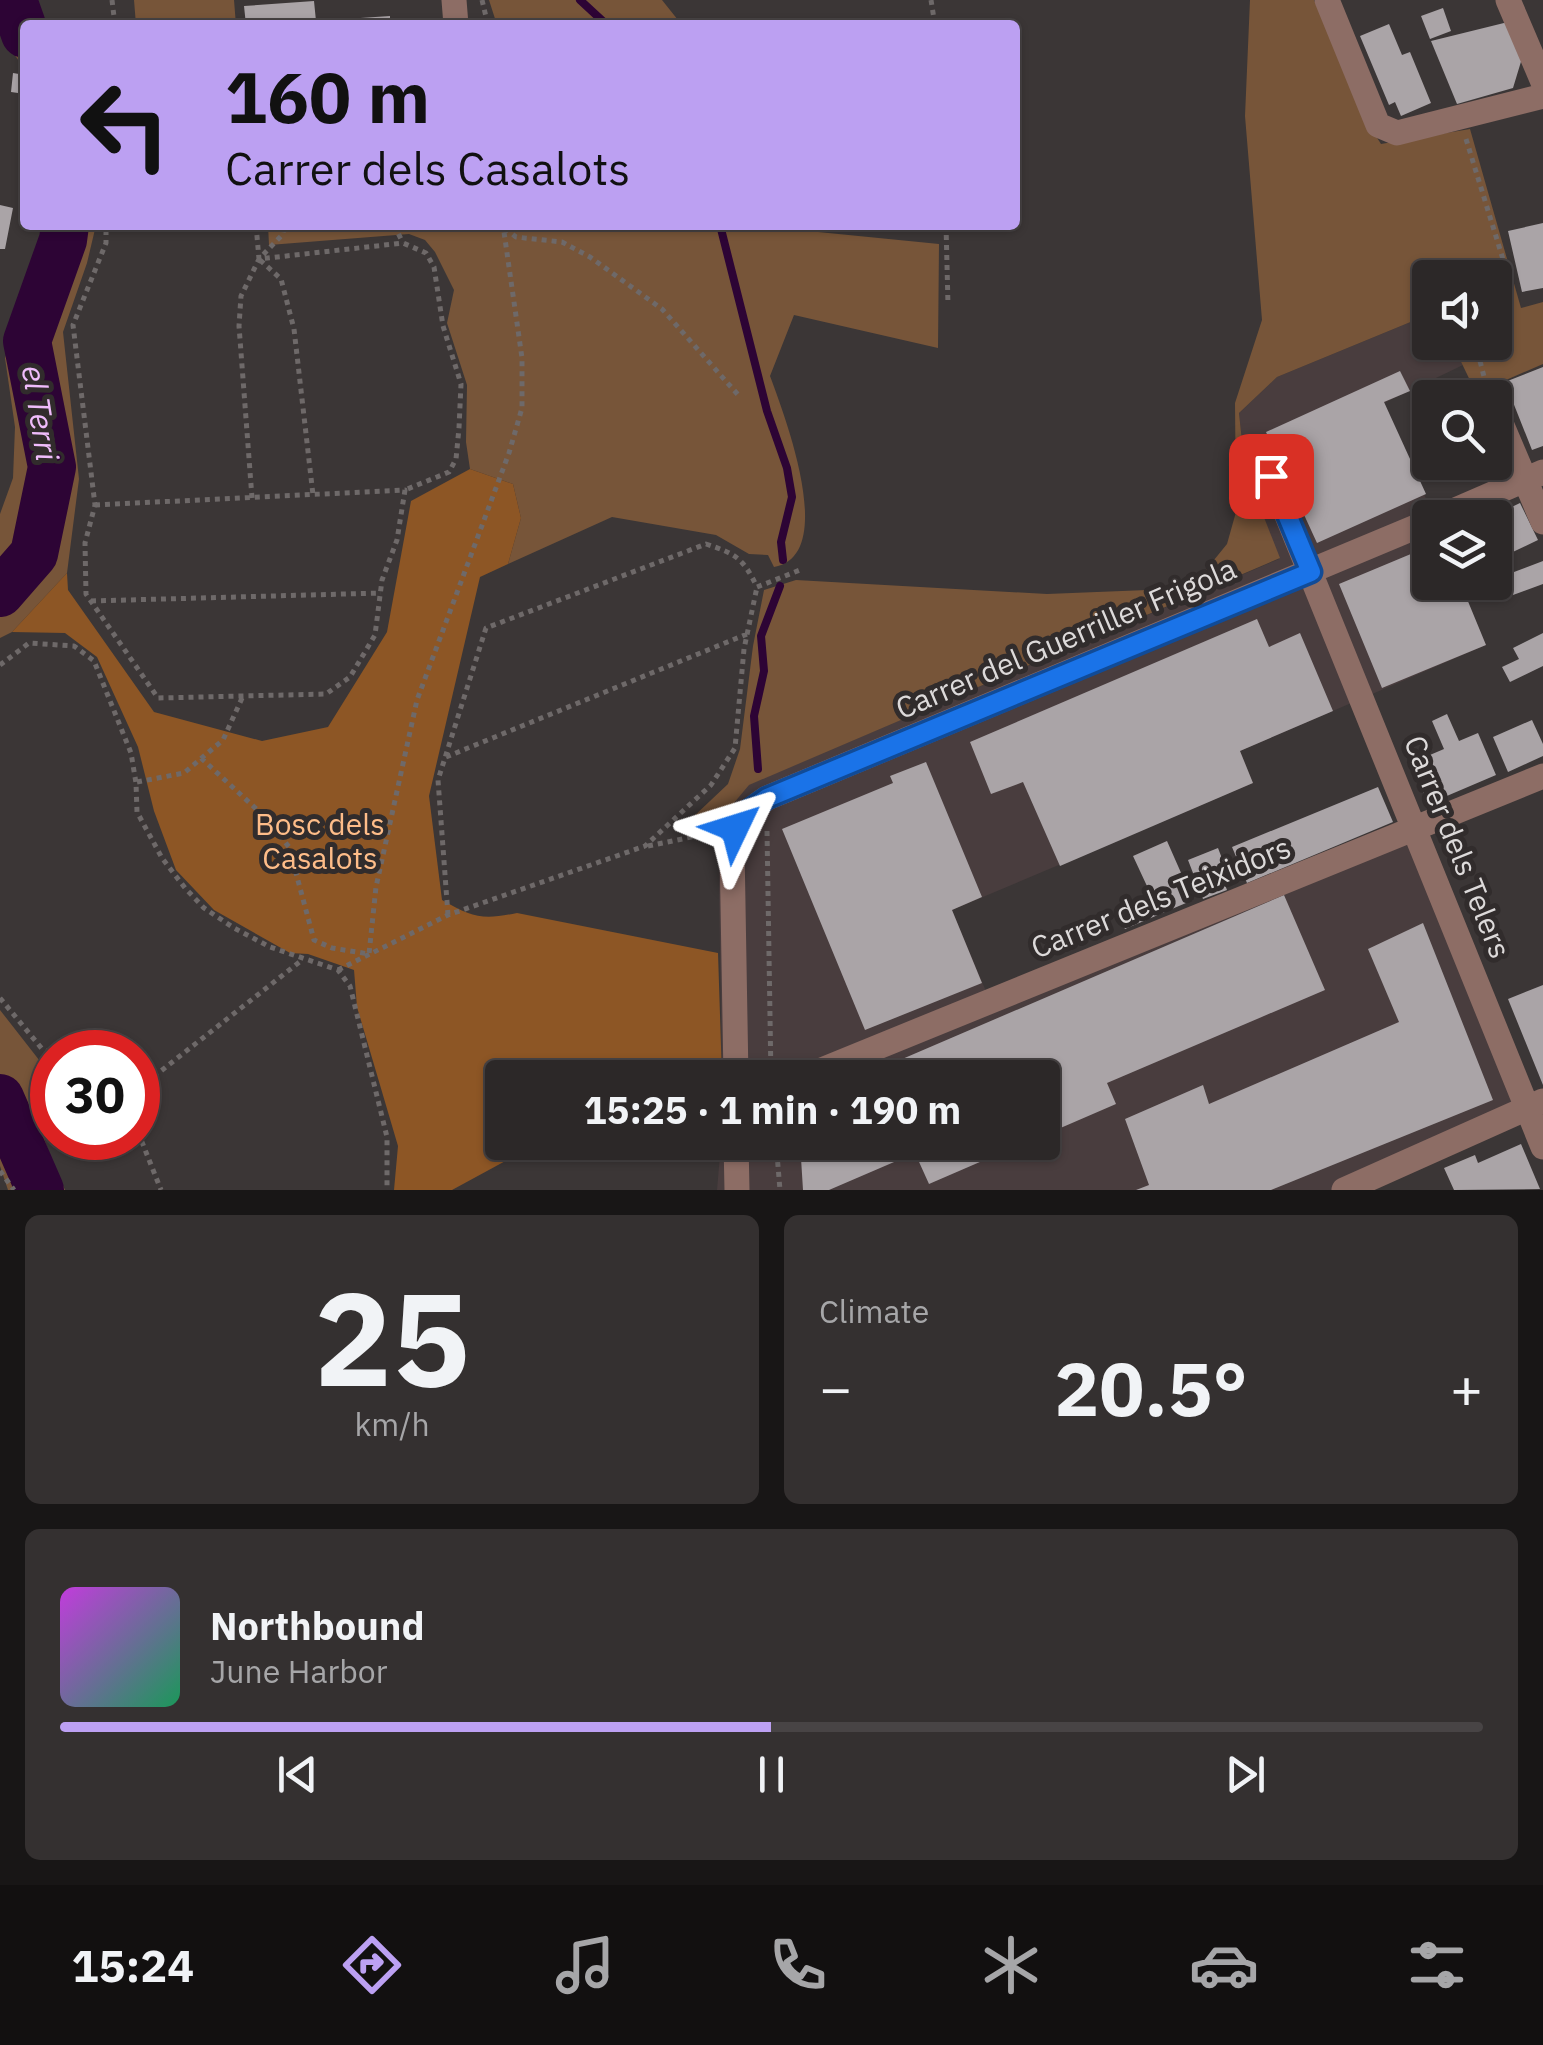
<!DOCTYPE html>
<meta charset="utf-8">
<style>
:root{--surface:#2c2828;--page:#343030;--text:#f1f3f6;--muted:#a6a6a8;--line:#484445;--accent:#bca0f2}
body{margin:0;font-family:"IBM Plex Sans",sans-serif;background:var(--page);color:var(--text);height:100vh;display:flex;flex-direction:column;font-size:38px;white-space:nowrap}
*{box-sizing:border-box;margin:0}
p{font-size:32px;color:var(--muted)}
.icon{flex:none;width:55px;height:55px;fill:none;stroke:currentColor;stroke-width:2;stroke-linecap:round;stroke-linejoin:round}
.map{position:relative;height:1190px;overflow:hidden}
.drawer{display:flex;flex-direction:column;gap:25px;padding:25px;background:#181616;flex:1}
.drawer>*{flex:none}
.top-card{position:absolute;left:20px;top:20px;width:1000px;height:210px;border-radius:10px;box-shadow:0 2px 8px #0004,0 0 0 2px var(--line);background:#bca0f2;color:#111;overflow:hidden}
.tools{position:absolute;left:1412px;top:260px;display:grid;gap:20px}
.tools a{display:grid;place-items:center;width:100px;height:100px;border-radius:10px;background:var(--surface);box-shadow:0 2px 8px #0004,0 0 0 2px var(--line);font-size:50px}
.speed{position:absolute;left:30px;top:1030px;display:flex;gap:20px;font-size:50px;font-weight:700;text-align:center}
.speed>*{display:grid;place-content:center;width:130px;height:130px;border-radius:50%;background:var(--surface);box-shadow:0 2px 8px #0004,0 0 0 2px var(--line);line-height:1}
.speed .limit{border:15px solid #d22;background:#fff;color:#111}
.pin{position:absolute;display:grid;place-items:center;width:85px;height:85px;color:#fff;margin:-42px;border-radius:20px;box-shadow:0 5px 15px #0006}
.me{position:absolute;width:110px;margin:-55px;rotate:49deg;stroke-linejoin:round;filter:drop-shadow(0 0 8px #0008)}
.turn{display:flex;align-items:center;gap:35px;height:210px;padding:0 40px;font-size:45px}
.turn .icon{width:130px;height:130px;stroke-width:2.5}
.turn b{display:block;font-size:70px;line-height:85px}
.big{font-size:75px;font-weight:800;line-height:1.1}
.drawer .widget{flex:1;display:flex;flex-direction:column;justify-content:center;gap:15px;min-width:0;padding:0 35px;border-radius:15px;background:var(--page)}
.drawer .dial{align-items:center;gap:0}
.dial b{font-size:130px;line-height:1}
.song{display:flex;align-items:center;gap:30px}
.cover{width:120px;height:120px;border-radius:15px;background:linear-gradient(135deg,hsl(290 70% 55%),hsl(150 70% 35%))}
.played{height:10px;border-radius:5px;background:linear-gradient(90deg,var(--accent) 50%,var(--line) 50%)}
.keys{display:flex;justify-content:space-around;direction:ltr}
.heat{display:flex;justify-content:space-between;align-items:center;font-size:55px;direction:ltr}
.drawer .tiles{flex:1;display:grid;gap:25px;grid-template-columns:1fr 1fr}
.widget:last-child{grid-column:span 2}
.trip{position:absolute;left:485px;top:1060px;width:575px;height:100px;border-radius:10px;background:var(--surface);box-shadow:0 2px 8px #0004,0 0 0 2px var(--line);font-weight:800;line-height:100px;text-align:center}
.tab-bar{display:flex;height:160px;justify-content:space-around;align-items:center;background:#121010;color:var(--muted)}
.tab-bar .icon{width:70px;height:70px}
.tab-bar .selected{color:var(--accent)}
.tab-bar b{font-size:45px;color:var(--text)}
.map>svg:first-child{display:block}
.built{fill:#493d3e}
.green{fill:#775539}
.forest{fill:#8d5625}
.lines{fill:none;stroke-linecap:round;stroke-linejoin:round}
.stream{stroke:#2d0435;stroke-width:8}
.river{stroke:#2d0435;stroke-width:48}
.building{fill:#aaa4a7}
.path{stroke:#6e6969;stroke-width:5;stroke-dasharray:5 5;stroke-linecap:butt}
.minor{stroke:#8d6d65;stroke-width:25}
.route-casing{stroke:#114b97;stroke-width:25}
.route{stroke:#1a73e8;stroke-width:18}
.labels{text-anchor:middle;stroke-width:10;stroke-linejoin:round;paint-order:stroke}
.street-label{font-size:30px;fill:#dddada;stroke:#312c2c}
.park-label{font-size:30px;fill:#febd89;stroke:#312c2c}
.water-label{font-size:32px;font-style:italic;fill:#efbcfb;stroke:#312c2c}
</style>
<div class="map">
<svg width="1543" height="1190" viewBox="0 0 1543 1190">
<rect width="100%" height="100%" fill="#3b3636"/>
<path class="built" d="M1430,314V342L1452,343L1463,365L1384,403L1434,517L1430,518V582L1460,583L1486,645L1240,751L1253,783L952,910L990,1001L1416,830L1527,1108L1344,1190H717L721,1143L1042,1142V1078L722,1077L718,822L748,785L1279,559L1245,469L1239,413L1277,377Z"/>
<path class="green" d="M0,0H29L30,15L40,25H25V68C5,45 0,30 0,0Z
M134,0H234L236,25H136Z
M489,0H662L682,25H497Z
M1250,0H1314L1364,117L1381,144L1470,129L1521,308L1543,302V364L1506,380L1478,397L1452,343L1495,342V278H1430V314L1277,377L1239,413L1245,469L1280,558L749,785L718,822L692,818L728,784L740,749L753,646L764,590L796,580L1047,594L1172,589L1205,571L1227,544L1236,512L1235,403L1262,320L1245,116Z
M42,225H96L87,263L63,332L79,479L67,573L12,632L0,638V514L13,478L15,427L5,358L37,269Z
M268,225H786L788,229L939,244L938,348L794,315L770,376C784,414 839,556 774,567L768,555L749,554L716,535L612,517L508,564L521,518L513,484L470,469L466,442L467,385L447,323L454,290L435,252L425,240L409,234L269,245Z
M0,1010L43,1065C29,1116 46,1144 65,1190H8L0,1166Z"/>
<path class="forest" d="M470,469L513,484L521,518L508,564L480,577L429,796L442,900C473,918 483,920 517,913L718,953L722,1077L502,1078V1142L579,1143L524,1151L452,1190H394L398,1146L357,1007L354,970L308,954L290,953L214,910L176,870L154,811L138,747L97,657L65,633L12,632L67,573L68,590L154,712L262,741L328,727L387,632L411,501Z"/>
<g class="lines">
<path class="stream" d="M580,0L607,25
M720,225L767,411L787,468L792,497L781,542L783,560
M758,769L754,716L764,671L761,636L780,586"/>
<path class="river" d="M13,0L25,34
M0,593L34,554L52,467L27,341L63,240L65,225
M0,1098L40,1190"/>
</g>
<path class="building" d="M314,1L316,21L390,16V25H246L244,6Z
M1443,8L1451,31L1430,39L1421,16Z
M1508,22L1523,55L1513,88L1457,104L1431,41Z
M1389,24L1402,55L1410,52L1431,103L1401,116L1395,102L1389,105L1360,36Z
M13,73L25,75V94L11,92Z
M0,205L13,208L5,249H0Z
M1543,223V288L1522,292L1508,231Z
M1543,367V446L1532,450L1505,382Z
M1400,371L1410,391L1384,402L1426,494L1317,543L1266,432Z
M1495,437L1507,467L1471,482L1463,462H1495Z
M1520,503L1538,540L1498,559L1495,515Z
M1430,546V582H1460L1486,645L1382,688L1339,584Z
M1543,561V584L1513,595L1506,575Z
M1257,619L1269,647L1300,633L1333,711L1240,751L1253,783L1060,866L1023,782L991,794L970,742Z
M1543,633V666L1510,682L1502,667L1519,659L1513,648Z
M1447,714L1459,741L1478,733L1496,775L1428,804L1411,763L1444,749L1432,721Z
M1532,720L1543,744V756L1508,772L1493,737Z
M926,762L982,897L952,910L982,983L865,1030L782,829L893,783L890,776Z
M1378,787L1393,822L1247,883L1232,847Z
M1167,841L1193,900L1125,929L1118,914L1153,899L1133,856Z
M1218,848L1231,882L1225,885L1227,890L1203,899L1188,860Z
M1284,895L1325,990L1107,1083L1116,1104L1042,1136V1078H858Z
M1423,923L1493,1100L1271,1190H1136L1149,1185L1125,1119L1203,1085L1209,1104L1399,1022L1368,949Z
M1543,985V1085L1508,999Z
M800,1142H1026L929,1184L915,1153L829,1190H803Z
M1521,1144L1540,1189L1454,1190L1444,1168L1475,1155L1478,1163Z"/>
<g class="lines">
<path class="path" d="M112,0L115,25
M482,0L488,25
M931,0L935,25
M1466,139L1506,269L1503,275L1483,278
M256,225L259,259L403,243L426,253L434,267L443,326L461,384L459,428L456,459L449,472L405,490
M394,225L403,243
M946,225L948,305
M505,228L516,237L562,242L590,257L662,309L740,397
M260,260L281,279L294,329L313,495
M1475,342L1487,388
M252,498L239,326L241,296L259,259L283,234L284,225
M95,505L405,490L397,540L382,580L375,635L350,677L326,694L158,698L86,594L85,543L95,505L73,325L106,243V225
M91,601L381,593
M0,665L29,643L74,646L94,661L131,753L136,783L137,812L162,858L185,888L204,908L234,928L270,947L338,970L350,986L387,1137V1190
M446,757L747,634
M201,758L265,817L289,847L314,940L332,948L369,954L376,887L417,700L509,453L522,408V358L503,225
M137,782L184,773L223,740L243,696
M767,831L771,1078
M648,846L711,833
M448,915L438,780L486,628L706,544C736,554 743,558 757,587L800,570
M338,970L448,915L645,846L711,785L735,748L744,649L757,587
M0,998L43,1050L52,1053
M138,1089L302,960
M138,1132L161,1190
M776,1142L780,1190
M0,1171L14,1190"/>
<path class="minor" d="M454,0L456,25
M1327,0L1378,125L1397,133L1543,96
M1508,0L1543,82
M1495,409L1543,522
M1271,476L1543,1147
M1437,518L1543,472
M736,1078L732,847C735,823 746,812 767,798L1430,521
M802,1078L1543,776
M736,1142L737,1190
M1344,1190L1543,1101"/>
</g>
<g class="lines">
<g class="route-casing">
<path id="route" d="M735,828L750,810L767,798L1311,572L1271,476"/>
</g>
<use href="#route" class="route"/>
</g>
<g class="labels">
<g class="street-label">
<text transform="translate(1066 639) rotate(-23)" y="10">Carrer del Guerriller Frigola</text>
<text transform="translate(1457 847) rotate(68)" y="10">Carrer dels Telers</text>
<text transform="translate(1161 898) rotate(-22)" y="10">Carrer dels Teixidors</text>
</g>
<g class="park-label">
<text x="320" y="835">Bosc dels<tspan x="320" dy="34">Casalots</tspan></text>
</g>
<g class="water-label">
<text transform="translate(40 413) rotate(81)" y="11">el Terri</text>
</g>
</g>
</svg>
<div class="tools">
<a><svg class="icon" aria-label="sound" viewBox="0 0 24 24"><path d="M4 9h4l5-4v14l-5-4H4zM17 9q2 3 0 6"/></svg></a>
<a><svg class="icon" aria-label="search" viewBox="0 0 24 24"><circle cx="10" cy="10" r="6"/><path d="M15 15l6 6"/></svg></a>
<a><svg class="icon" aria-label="layers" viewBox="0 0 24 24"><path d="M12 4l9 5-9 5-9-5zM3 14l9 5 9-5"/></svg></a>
</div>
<div class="speed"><div class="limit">30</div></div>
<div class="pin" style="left:1271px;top:476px;background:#d93025"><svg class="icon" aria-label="arrive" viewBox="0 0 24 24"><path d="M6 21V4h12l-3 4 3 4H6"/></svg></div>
<svg class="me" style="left:735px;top:828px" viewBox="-20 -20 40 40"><path d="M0-17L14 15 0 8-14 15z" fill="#1a73e8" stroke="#fff" stroke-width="4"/></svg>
<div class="trip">15:25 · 1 min · 190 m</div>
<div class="top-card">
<div class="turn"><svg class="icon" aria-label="left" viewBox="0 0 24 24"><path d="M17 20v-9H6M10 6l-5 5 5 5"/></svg><div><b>160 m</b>Carrer dels Casalots</div></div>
</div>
</div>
<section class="drawer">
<div class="tiles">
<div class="widget dial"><b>25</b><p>km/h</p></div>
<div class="widget"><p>Climate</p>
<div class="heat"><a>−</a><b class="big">20.5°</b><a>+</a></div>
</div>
<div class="widget">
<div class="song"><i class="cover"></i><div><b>Northbound</b><p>June Harbor</p></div></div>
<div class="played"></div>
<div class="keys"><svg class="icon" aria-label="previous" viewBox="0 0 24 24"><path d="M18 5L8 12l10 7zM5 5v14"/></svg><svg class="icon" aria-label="pause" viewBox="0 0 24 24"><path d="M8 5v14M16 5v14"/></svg><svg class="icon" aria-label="next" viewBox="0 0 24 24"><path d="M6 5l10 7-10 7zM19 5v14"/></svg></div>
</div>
</div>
</section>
<nav class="tab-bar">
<b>15:24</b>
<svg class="icon selected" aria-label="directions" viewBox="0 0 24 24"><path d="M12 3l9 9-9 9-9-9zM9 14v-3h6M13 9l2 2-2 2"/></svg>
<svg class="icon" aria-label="music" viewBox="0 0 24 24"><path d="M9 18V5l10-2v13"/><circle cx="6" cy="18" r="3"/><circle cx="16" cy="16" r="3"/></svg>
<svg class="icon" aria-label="phone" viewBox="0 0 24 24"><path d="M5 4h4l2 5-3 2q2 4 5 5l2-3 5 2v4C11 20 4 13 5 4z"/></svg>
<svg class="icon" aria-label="climate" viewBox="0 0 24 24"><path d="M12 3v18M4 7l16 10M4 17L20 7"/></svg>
<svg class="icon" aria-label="car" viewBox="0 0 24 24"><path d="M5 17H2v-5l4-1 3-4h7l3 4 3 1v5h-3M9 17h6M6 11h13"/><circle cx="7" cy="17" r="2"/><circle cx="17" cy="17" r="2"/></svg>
<svg class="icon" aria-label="filters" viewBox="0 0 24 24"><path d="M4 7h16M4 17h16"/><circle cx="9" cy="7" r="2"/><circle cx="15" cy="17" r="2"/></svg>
</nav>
